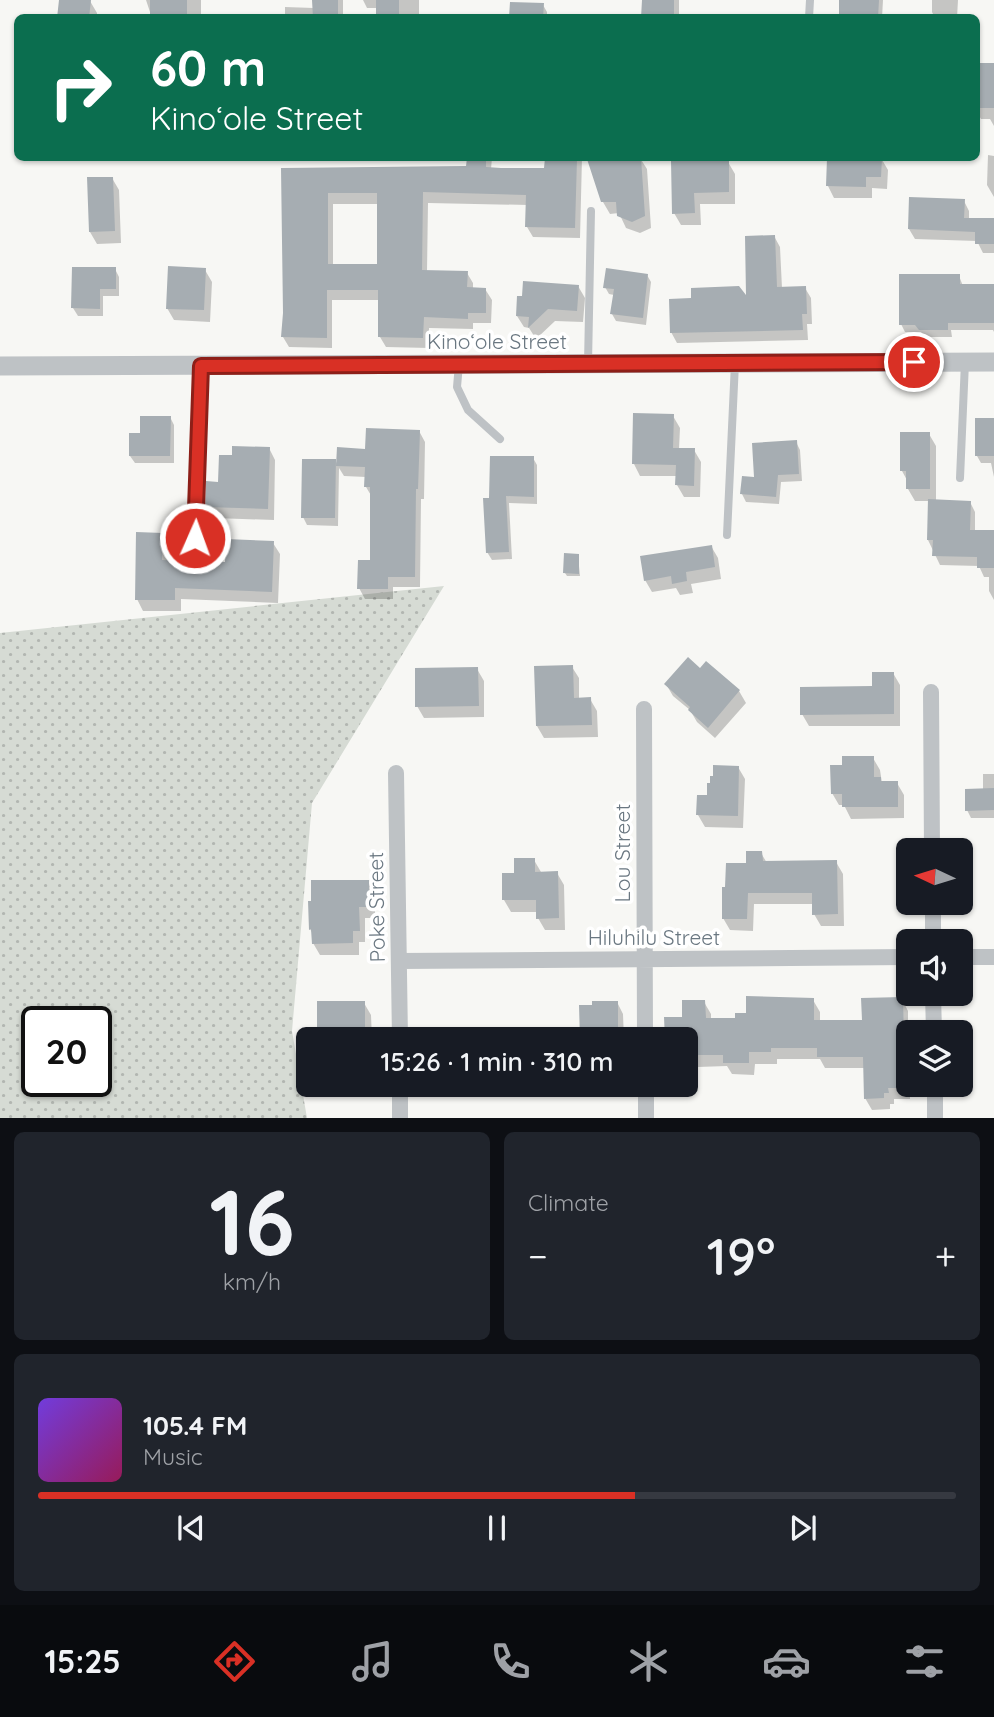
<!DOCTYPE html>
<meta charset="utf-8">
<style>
:root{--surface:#171b24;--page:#20242c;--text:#f1f3f6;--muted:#9ea1a6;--line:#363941;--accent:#d93025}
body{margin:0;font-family:Quicksand,sans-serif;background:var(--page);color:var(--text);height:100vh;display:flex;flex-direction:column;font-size:26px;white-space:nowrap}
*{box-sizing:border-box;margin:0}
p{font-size:23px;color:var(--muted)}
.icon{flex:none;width:38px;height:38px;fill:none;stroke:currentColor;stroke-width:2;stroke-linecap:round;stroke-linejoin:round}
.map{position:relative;height:1118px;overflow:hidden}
.sheet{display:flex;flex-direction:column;gap:14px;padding:14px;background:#0d0f14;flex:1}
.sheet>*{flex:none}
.hud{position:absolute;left:14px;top:14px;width:966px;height:147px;border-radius:10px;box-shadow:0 2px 5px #0004;background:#0b6e4f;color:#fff;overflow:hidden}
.needle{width:46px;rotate:274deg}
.buttons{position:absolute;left:896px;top:838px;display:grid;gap:14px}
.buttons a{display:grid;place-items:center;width:77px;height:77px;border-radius:10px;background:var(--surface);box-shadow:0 2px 5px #0004;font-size:35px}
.speed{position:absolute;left:21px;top:1006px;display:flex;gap:14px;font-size:35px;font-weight:700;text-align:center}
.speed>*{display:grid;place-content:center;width:91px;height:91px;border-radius:50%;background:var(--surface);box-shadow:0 2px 5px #0004;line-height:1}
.speed .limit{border:4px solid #111;border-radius:10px;background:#fff;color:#111}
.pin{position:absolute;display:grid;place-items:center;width:60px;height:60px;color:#fff;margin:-30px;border:4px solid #fff;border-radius:50%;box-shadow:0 2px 7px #0007}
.me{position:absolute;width:77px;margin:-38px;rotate:2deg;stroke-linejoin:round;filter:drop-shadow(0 0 5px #0008)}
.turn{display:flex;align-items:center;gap:24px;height:147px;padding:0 21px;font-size:32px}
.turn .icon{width:91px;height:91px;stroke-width:2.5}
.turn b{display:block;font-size:49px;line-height:60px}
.big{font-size:52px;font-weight:600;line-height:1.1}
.sheet .widget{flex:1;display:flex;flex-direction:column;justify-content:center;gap:10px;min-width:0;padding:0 24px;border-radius:10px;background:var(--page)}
.sheet .dial{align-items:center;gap:0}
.dial b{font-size:91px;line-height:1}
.song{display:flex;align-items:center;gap:21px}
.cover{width:84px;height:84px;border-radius:10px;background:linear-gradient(135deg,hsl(260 70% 55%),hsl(330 70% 35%))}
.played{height:7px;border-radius:4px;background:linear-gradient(90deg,var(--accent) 65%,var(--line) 65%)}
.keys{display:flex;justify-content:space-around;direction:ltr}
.heat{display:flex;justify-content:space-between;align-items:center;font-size:38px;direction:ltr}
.sheet .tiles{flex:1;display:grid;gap:14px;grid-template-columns:1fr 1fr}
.widget:last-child{grid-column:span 2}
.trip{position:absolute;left:296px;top:1027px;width:402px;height:70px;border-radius:10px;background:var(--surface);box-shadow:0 2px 5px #0004;font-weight:600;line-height:70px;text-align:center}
.dock{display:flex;height:112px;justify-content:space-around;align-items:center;background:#090b0e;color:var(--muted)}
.dock .icon{width:49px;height:49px}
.dock .on{color:var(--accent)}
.dock b{font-size:32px;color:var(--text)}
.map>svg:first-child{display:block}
.grass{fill:url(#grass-dots);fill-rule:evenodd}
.shadow{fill:#0003;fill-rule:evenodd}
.building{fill:#a6adb2;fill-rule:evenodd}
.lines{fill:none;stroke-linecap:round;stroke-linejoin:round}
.service{stroke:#bec2c5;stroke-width:8}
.minor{stroke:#bec2c5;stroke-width:16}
.tertiary{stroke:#bec2c5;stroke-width:19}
.route-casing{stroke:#8d1f18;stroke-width:18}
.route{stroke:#d93025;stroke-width:12}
.labels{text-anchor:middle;stroke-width:7;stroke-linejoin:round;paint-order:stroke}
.street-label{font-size:21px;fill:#6a7781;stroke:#fff}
</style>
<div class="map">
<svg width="994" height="1119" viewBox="0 0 994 1119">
<defs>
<pattern id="grass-dots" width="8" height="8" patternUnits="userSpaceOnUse" patternTransform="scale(1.75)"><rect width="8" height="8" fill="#d6dbd4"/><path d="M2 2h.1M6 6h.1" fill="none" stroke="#b2b6b1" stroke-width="1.8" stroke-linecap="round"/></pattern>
</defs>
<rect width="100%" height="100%" fill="#f7f7f4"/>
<path class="grass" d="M444,586L312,803L292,1031L307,1118H0V633ZM37,1022H96V1082H37Z"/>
<path class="shadow" d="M61,0L90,1L97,13V18H59Z
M146,0H201V14H191V18H152Z
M314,0H343V18H285V7L314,8Z
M363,0H419V15H404V18H377V8H367Z
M643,0H679V18H643Z
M841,0H883L882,18H840Z
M932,0H958L957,18H935L932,12Z
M543,5L547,12V18H511Z
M976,65H994V126L990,119H981L976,111Z
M988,155L994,156V197L987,185Z
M468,158H492L491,169L546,170V158H582L580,238L533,237L527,227L528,205L428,203L427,272L467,273L473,283V289H485L492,300L491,323H473V329L429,328V348L386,347L380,337V300H332V348L289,347L283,337V170L468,168ZM333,204H379L378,266H333Z
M640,158L647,169L651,228L640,233L626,228L619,213L610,214L603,202L589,161Z
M828,158H881L888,170L887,189L872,188V198H834L828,186Z
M728,162L735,174V204H700L701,225H681L674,213L673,163Z
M112,178L119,190L121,243L97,244L90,232Z
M964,201L969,211V219H994V253H983L977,241L915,239L909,229Z
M774,236L780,247L782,288H805L811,298L812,324H807L808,340L677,343L671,332L693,300H748Z
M115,269L119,277V296H103V316H78L73,308Z
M205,270L212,282L210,322L174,320L167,308Z
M647,275L651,282L646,325L616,321L612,314L614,295L609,294L605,287Z
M959,276L963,286H994V332L993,330H951L952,337H925L921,332H905L901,324Z
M578,286L585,298L583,322L555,321L536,339L529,328L524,327L517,316Z
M673,416L680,428L679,449L694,450L701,462L700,497H684L677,485V476H640L634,464Z
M170,417L174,425V463H135L130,456L142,435Z
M994,420V477L991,463H981L977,456Z
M419,431L425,442L424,499H421L420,587H393V599H365L359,588L372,562V497L366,487V477L344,476L339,468L338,526L307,525L303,517L335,460L338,465L367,450Z
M929,434L936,446V501L970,502L975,512V532H994V600L989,591V577H984L979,566L940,565L928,540L929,501H915L908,489V482L902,471Z
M796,442L800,450L802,481L781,482L779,504L746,502L742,494Z
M269,448L275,460L274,520L214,518L207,506L233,457Z
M533,458L537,465V504L509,503L512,559L492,560L487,552L491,499Z
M162,535L168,546V562L227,564L273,543L280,554L278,603L181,599V611H143L137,599Z
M711,546L718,558L721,579L691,584L693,593L680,595L676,588L652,592L645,580Z
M578,556L580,576H567L565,573Z
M572,667L579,678V699H590L597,711L598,737L544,738L537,726Z
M477,669L484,681V717L424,718L417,706Z
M701,670L739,691L746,703L715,738L697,722L690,710L673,696L666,684Z
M893,673L900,685V726H809L802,714L873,688Z
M873,758L880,770L882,783H897L904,795V818L851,819L844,805H839L832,793Z
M738,767L745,779L743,828L705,827L698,815L708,797Z
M983,774H994V818H971L967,810L983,790Z
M761,853L767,863L836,862L843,874L844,926H821L814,914V904H754L753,931L730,930L723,918L747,865Z
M534,860L541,872L557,873L564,885L565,930H545L538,918V912H511L504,900L516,875Z
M368,881L375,893V918H365V942H359V955H320L313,943V934L310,929Z
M902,999L908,1011V1085H910V1099H894V1104H890V1109L872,1110L865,1098V1068H825L820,1059H777V1064H755L754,1075L732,1074L727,1066L698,1067V1082H686L684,1019L704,1002L711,1014V1020H737L748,1014L813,1000L820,1012V1022L864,1021Z
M617,1002L623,1014L624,1040H582Z
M364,1003L371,1015L372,1040H322L319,1030Z
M326,1085H362V1089H329Z"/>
<path class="building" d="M59,0H91L89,18H57Z
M150,0H187V18H150Z
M312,0H338V18H313Z
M376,0H399V18H376Z
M642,0H674V18H641Z
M839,0H879L878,18H839Z
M510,2L544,3L543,18H509Z
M976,63H994V108H976Z
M467,158H486V167L501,168H544L545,158L577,159L575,228L525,227L526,195L423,192L422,270L468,271L467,287L486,288V313H468V319L424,317L423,338L378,337V290H327V338L281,337L283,313L281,168L466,166ZM328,193H377V264H328Z
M611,158H641L645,216L632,222L617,216L616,202H601L587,159Z
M827,158H882L881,177H866V187L826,186Z
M729,160V192L694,193L695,213L672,214L671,161Z
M87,177H113L115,231L89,232Z
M909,197L965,199L964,218H994V244H975V232L908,229Z
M775,235L777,287L806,286L807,314H802L803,330L670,333L669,299L691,298V288L739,286L746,295L745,236Z
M168,266L206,268L204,310L166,309Z
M72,267H116V289H100V309L71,308Z
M606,268L648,274L643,318L610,314L614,289L603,288Z
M899,274H960V284H994V323H948V330H919L915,325H899Z
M523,281L579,285L577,311L548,309L528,328L529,317L516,316L517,296H522Z
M633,413L674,414L673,448H695L694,486L675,485L676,465L632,464Z
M140,416H171L170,456H129V433H140Z
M975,418H994V456H975Z
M366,428L420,430L418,489H416L415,577H388V589H357L358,560H370V487H364L365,467L336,466L337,447L365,449Z
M900,432H930V489H906V471H900Z
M797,440L799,474L778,475L776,497L740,494L742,476L754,477L752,443Z
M232,446L270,447L268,509L205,507L206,481L218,482L219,455H232Z
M490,456H534V497L506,496L509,552L486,553L483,498H489Z
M302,459H336L335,518H301Z
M928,499L971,501L970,530H994V568H977V557L932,556L933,540H927Z
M136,532L163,533L162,560L225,562L226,539L274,541L272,592L175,588V600H135Z
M712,545L715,567L686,572L687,581L672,584L671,576L644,581L640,556Z
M564,553L579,554V574L563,573Z
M688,657L700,668L706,661L740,690L708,728L688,710L690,707L664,684Z
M573,665L574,698L591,697L592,725L536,726L534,666Z
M478,667L479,706L415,707V668Z
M872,672H894V714L800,715V687L872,686Z
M842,756H874V777H881V781H898V807H842V794H831L830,765H842Z
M713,765L739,766L738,816L696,815L697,795H707V783H710V776H713Z
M994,788V810L965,811V789Z
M746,851H762L763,861L837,860L838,914L812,915V893H748L747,919H722V887H725L726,863H746Z
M514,858H535V872L558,871L559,918L536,919V900H502V873H514Z
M311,880H369V907H359L360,931H353V943L312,944L311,929L309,930L308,901H311Z
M746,996L814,998V1020H862L861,998L903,997L905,1088H888L889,1093H884V1098L864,1099L863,1057H817V1048H771V1052H749V1063H723V1055H686V1040H665L664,1017H682V1000H705L706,1018H735V1013H746Z
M317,1001H365V1040H320V1030H317Z
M592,1001H618V1040H580L579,1005H592Z"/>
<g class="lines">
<path class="service" d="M809,18L810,0
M459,364L457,387L468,410L500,439
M588,364L591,211
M960,478L965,362
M727,535L735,363
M195,538L201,366"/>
<path class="minor" d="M931,692L932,850
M644,709L645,1040
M396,773L400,1040
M933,903V942
M961,957H994
M400,961L908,957
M933,994L934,1032
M400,1085V1119
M646,1085V1119
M935,1085V1119"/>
<path class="tertiary" d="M0,366L994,362"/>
</g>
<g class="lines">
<g class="route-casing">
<path id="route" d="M195,538L201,366L914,362"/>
</g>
<use href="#route" class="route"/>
</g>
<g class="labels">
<g class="street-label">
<text x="497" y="349">Kinoʻole Street</text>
<text transform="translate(623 853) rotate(-90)" y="7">Lou Street</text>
<text transform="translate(377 907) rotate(-91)" y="7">Poke Street</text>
<text x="654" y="945">Hiluhilu Street</text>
</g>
</g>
</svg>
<div class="buttons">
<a><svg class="needle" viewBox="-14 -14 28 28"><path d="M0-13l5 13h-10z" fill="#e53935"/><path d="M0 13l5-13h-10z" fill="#9ea1a6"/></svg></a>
<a><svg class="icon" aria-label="sound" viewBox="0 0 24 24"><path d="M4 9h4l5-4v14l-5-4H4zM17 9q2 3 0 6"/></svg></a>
<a><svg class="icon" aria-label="layers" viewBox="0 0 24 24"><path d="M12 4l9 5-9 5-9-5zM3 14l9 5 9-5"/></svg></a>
</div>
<div class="speed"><div class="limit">20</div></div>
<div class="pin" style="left:914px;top:362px;background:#d93025"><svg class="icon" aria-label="arrive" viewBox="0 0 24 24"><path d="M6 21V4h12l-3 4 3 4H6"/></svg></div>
<svg class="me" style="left:195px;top:538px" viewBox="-20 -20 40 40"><circle r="17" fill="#d93025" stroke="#fff" stroke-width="3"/><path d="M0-11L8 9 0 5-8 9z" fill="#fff"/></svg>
<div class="trip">15:26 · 1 min · 310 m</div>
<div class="hud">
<div class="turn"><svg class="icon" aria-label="right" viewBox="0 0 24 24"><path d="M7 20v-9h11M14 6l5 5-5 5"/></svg><div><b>60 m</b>Kinoʻole Street</div></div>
</div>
</div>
<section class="sheet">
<div class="tiles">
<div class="widget dial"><b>16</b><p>km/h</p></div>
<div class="widget"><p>Climate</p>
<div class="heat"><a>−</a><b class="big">19°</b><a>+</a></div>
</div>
<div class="widget">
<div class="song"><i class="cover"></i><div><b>105.4 FM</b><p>Music</p></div></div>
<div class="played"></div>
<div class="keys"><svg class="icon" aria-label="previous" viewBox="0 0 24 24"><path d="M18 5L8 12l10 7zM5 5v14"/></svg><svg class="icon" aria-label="pause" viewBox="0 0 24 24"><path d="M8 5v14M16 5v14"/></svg><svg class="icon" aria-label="next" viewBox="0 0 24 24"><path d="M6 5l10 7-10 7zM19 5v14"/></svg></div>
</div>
</div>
</section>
<nav class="dock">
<b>15:25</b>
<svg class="icon on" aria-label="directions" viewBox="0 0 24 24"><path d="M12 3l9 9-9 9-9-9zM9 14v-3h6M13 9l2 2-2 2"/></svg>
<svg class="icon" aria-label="music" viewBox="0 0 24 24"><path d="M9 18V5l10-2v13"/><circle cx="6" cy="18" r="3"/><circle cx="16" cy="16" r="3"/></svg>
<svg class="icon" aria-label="phone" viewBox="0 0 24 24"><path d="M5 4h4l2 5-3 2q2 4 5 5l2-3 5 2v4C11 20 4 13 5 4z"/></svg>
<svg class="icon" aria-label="climate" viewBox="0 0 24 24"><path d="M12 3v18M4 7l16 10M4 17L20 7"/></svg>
<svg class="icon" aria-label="car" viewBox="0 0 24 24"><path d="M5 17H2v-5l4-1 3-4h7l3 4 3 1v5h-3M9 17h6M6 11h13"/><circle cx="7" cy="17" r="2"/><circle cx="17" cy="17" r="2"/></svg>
<svg class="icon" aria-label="filters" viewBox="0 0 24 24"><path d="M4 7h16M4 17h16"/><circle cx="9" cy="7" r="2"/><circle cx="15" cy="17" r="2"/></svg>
</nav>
